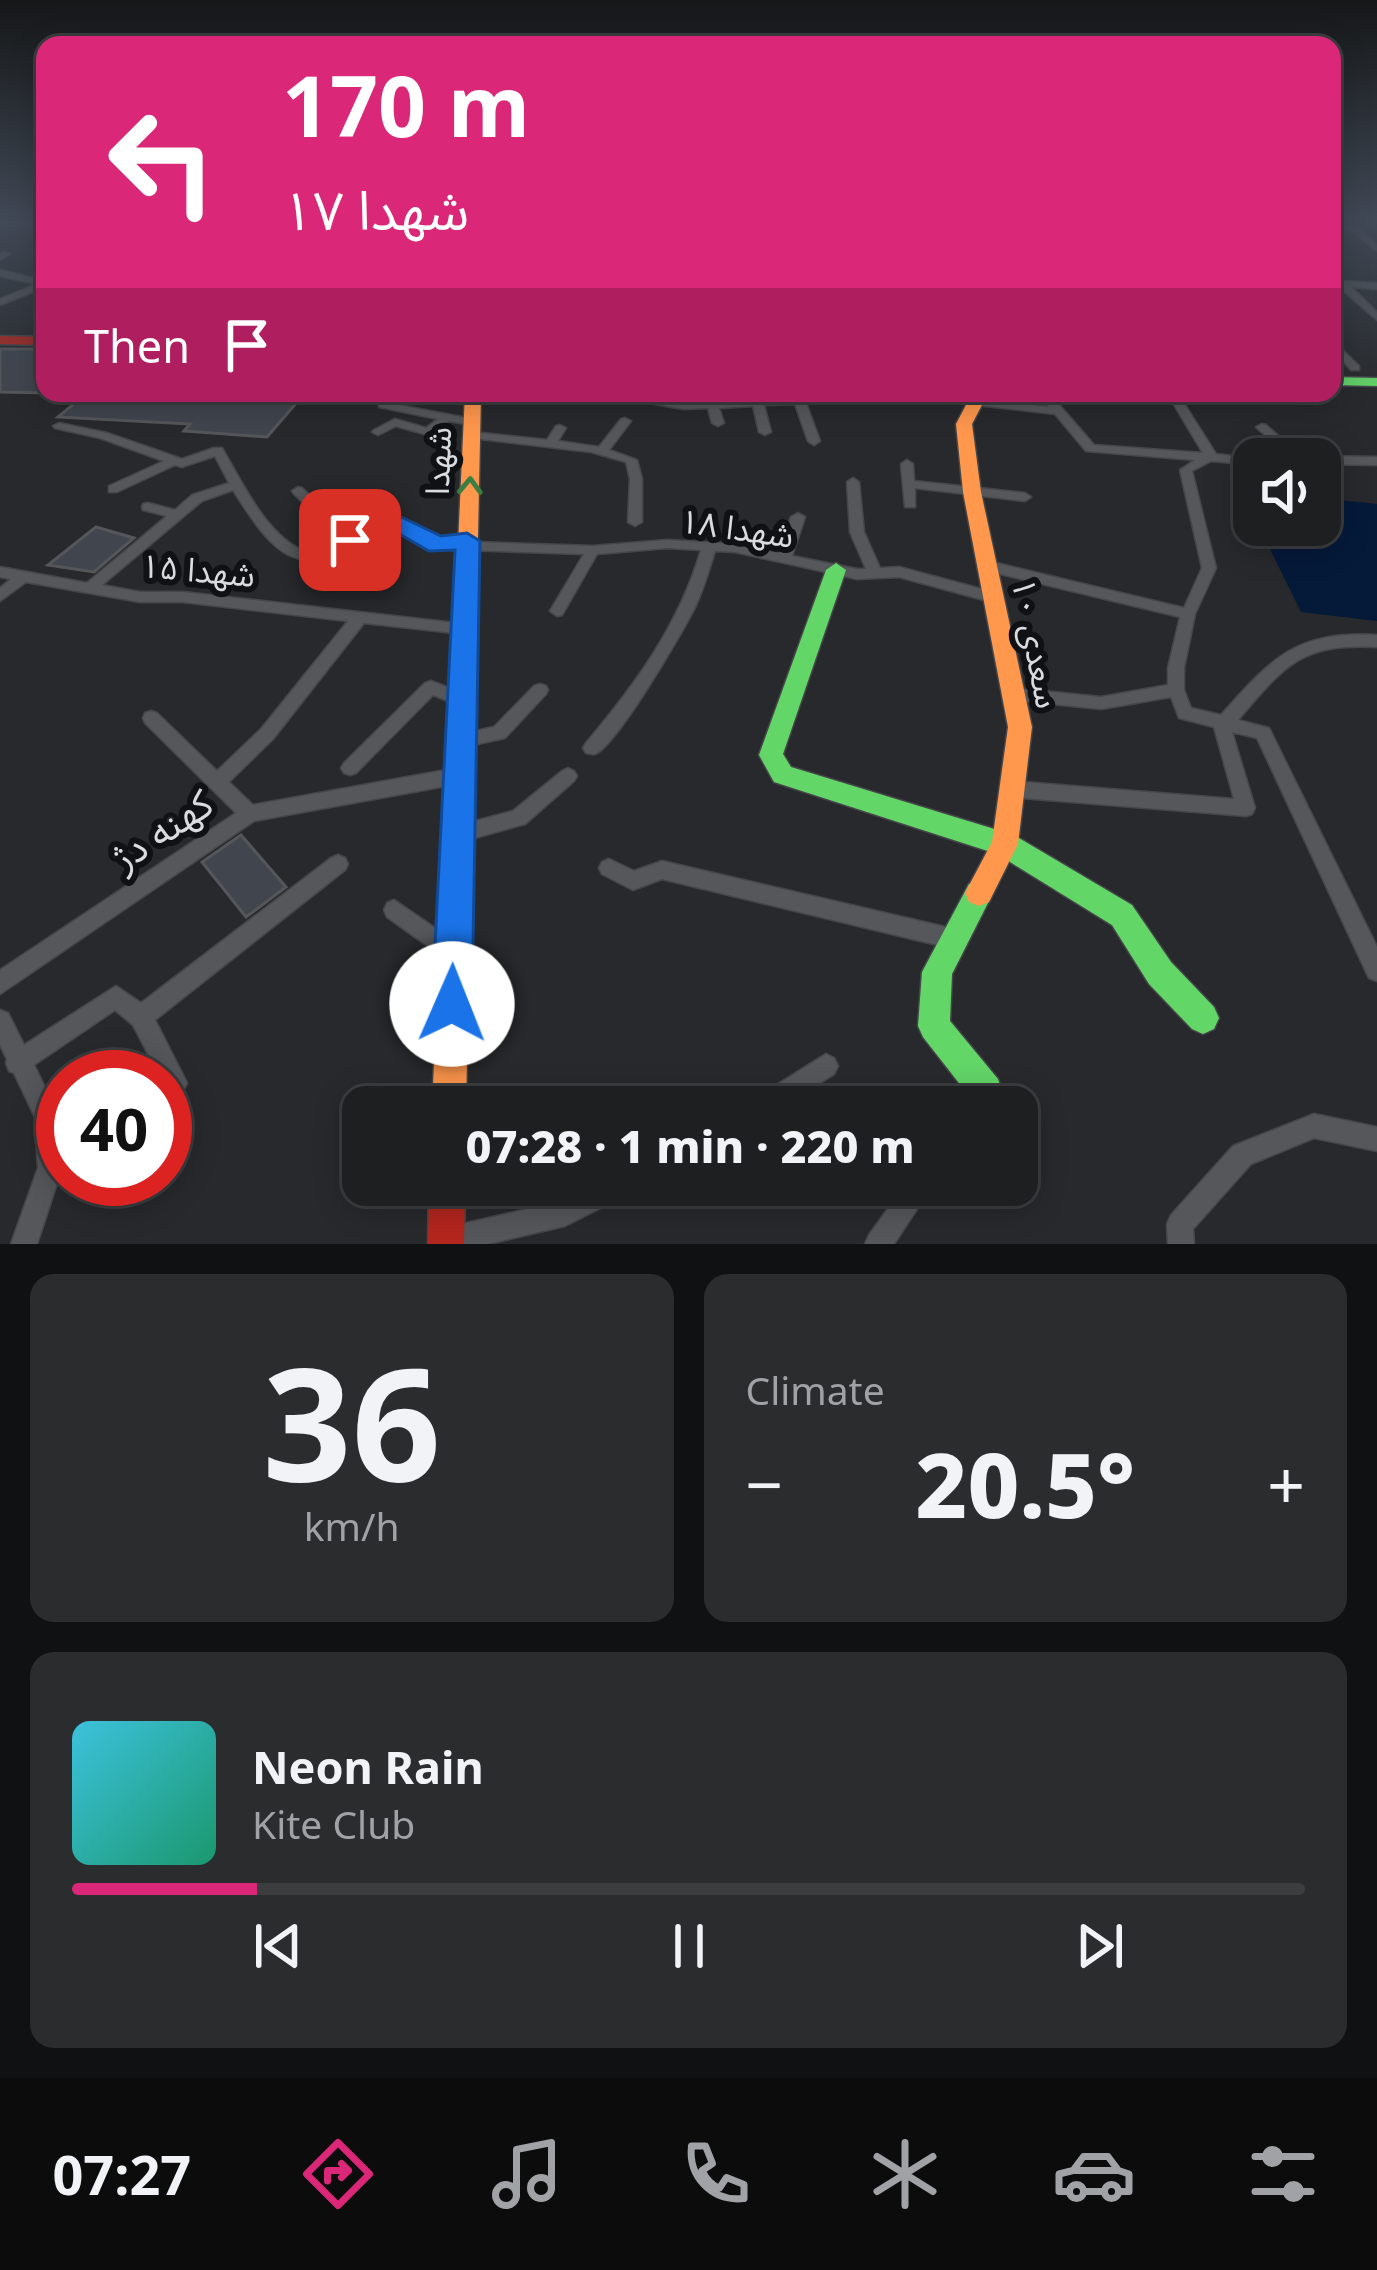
<!DOCTYPE html>
<meta charset="utf-8">
<style>
:root{--surface:#1d1f21;--page:#2a2c2e;--text:#f1f3f6;--muted:#a0a2a5;--line:#3b3d3f;--accent:#db2777}
body{margin:0;font-family:"Noto Sans","Noto Sans Arabic",sans-serif;background:var(--page);color:var(--text);height:100vh;display:flex;flex-direction:column;font-size:45px;white-space:nowrap}
*{box-sizing:border-box;margin:0}
p{font-size:39px;color:var(--muted)}
.icon{flex:none;width:66px;height:66px;fill:none;stroke:currentColor;stroke-width:2;stroke-linecap:round;stroke-linejoin:round}
.map{position:relative;height:1244px;overflow:hidden}
.drawer{display:flex;flex-direction:column;gap:30px;padding:30px;background:#101112;flex:1}
.drawer>*{flex:none}
.banner{position:absolute;left:36px;top:36px;width:1305px;height:366px;border-radius:24px;box-shadow:0 6px 30px #0003,0 0 0 3px var(--line);background:#db2777;color:#fff;overflow:hidden}
.controls{position:absolute;left:1233px;top:438px;display:grid;gap:24px}
.controls a{display:grid;place-items:center;width:108px;height:108px;border-radius:24px;background:var(--surface);box-shadow:0 6px 30px #0003,0 0 0 3px var(--line);font-size:60px}
.speed{position:absolute;left:36px;top:1050px;display:flex;gap:24px;font-size:60px;font-weight:700;text-align:center}
.speed>*{display:grid;place-content:center;width:156px;height:156px;border-radius:50%;background:var(--surface);box-shadow:0 6px 30px #0003,0 0 0 3px var(--line);line-height:1}
.speed .limit{border:18px solid #d22;background:#fff;color:#111}
.pin{position:absolute;display:grid;place-items:center;width:102px;height:102px;color:#fff;margin:-51px;border-radius:24px;box-shadow:0 6px 18px #0006}
.me{position:absolute;width:132px;margin:-66px;rotate:1deg;stroke-linejoin:round;filter:drop-shadow(0 0 9px #0008)}
.turn{display:flex;align-items:center;gap:42px;height:252px;padding:0 48px;font-size:54px}
.turn .icon{width:156px;height:156px;stroke-width:2.5}
.turn b{display:block;font-size:84px;line-height:102px}
.then{display:flex;align-items:center;height:114px;padding:0 48px;background:#0003;gap:24px;font-size:45px}
.big{font-size:90px;font-weight:800;line-height:1.1}
.drawer .widget{flex:1;display:flex;flex-direction:column;justify-content:center;gap:18px;min-width:0;padding:0 42px;border-radius:24px;background:var(--page)}
.drawer .dial{align-items:center;gap:0}
.dial b{font-size:156px;line-height:1}
.song{display:flex;align-items:center;gap:36px}
.cover{width:144px;height:144px;border-radius:18px;background:linear-gradient(135deg,hsl(190 70% 55%),hsl(160 70% 35%))}
.played{height:12px;border-radius:6px;background:linear-gradient(90deg,var(--accent) 15%,var(--line) 15%)}
.keys{display:flex;justify-content:space-around;direction:ltr}
.heat{display:flex;justify-content:space-between;align-items:center;font-size:66px;direction:ltr}
.drawer .tiles{flex:1;display:grid;gap:30px;grid-template-columns:1fr 1fr}
.widget:last-child{grid-column:span 2}
.trip{position:absolute;left:342px;top:1086px;width:696px;height:120px;border-radius:24px;background:var(--surface);box-shadow:0 6px 30px #0003,0 0 0 3px var(--line);font-weight:800;line-height:120px;text-align:center}
.menu{display:flex;height:192px;justify-content:space-around;align-items:center;background:#0c0c0d;color:var(--muted)}
.menu .icon{width:84px;height:84px}
.menu .current{color:var(--accent)}
.menu b{font-size:54px;color:var(--text)}
.map>svg:first-child{display:block}
.water{fill:#051939}
.building{fill:#40454e;stroke:#545659;stroke-width:3}
.lines{fill:none;stroke-linecap:round;stroke-linejoin:round}
.street-casing{stroke:#454649;stroke-width:3}
.fast-casing{stroke:#454649;stroke-width:3}
.slow-casing{stroke:#454649;stroke-width:3}
.jam-casing{stroke:#454649;stroke-width:3}
.street{fill:#55575a;fill-rule:evenodd}
.fast{fill:#63d668;fill-rule:evenodd}
.slow{fill:#ff974d;fill-rule:evenodd}
.jam{fill:#b3261e;fill-rule:evenodd}
.oneway{stroke:#3d7d42}
.route{fill:#1a73e8;stroke:#114b97;stroke-width:3}
.labels{text-anchor:middle;stroke-width:12;stroke-linejoin:round;paint-order:stroke}
.street-label{font-size:33px;fill:#d8dbdf;stroke:#0f1114}
.near-street-label{font-size:39px;fill:#d8dbdf;stroke:#0f1114}
</style>
<div class="map">
<svg width="1377" height="1244" viewBox="0 0 1377 1244">
<rect width="100%" height="100%" fill="#27292c"/>
<path class="water" d="M1320,498L1377,504V621L1301,612L1258,525H1320Z"/>
<path class="building" d="M0,349H45V393L0,392Z
M87,393H305L267,437L184,431L190,424L58,417Z
M96,527L134,538L94,572L48,565Z
M241,835L286,887L246,917L202,862Z"/>
<g class="lines">
<g class="street-casing">
<path id="street" d="M1332,221L1359,228L1377,245V251L1353,232L1332,225Z
M0,222H45V226H0Z
M3,252L10,254L0,260V254Z
M0,270L45,281V287L0,305V299L37,284L0,276Z
M1341,281L1377,283V289L1351,287L1377,312V320L1338,286L1337,284Z
M1332,340L1359,366V370H1351L1332,349Z
M606,393H629L683,403L799,396L926,393L1049,407L1038,393H1049L1094,445L1203,453L1170,398L1159,393L1178,394L1216,454L1259,459H1254V465L1211,461L1192,471L1216,568L1195,614L1184,668V690L1191,708L1221,715C1272,658 1295,631 1377,635V647C1301,643 1285,665 1238,720L1269,728L1377,947V981L1369,978L1257,738L1232,732L1255,808L1252,814L1246,816L1011,797L1005,795L1002,789L1005,783L1011,781L1234,799L1214,727L1179,718L1171,697L1101,709L1014,700L1008,699L1006,694L1008,689L1014,688L1101,697L1168,685V668L1180,617L988,571L981,566L988,561L1184,608L1202,568L1180,470L1195,460L1086,451L1055,414L915,398L806,403L820,441L814,445L808,441L795,404L764,405L771,432L765,435L759,432L753,406L719,408L724,423L718,426L712,423L708,408L683,409L611,396Z
M383,402L472,419L478,422L472,425L449,421L428,435L396,426L378,435L372,432L374,430L395,419L426,428L438,419L379,407V403Z
M625,418L631,421L609,450L637,460L642,479V522L635,526L628,522L630,479L626,462L591,452L472,438L466,435L472,432L547,440L556,426L560,425L566,428L558,441L599,447L621,419Z
M59,423L107,433L182,459L214,448H222C242,482 268,539 307,552L343,541L294,494L292,491L298,487L302,488L354,536L395,518L440,540L472,537L473,542L593,546L667,540L735,544L779,553L791,517L798,513L805,517L792,556L857,569H866L850,532L847,482L853,478L859,482L864,532L880,568L899,567L1000,594L1002,598L995,603L899,577L857,579L735,552L715,551C709,570 704,588 696,605C685,629 615,748 595,754C592,755 589,753 586,753L583,748L586,743C635,685 679,625 701,550L667,548L597,554L562,615L557,616L550,611L584,554L467,550L460,546L433,548L395,527C305,569 291,583 233,490L202,501L102,585L140,592H183L464,624L472,629L464,634L364,623L273,739L229,782L253,805L457,768L463,771L466,776L463,781L457,784L254,821L0,994V970L236,813L145,723L143,718L145,713L151,711L157,713L217,771L261,729L348,621L183,602H140L26,582L0,601V588L11,579L0,577V567L87,583L167,516L143,510L142,507L143,504L148,503L175,510L192,495L229,483L215,456L182,467L175,465L117,492H109V486L164,461L100,438L55,428L53,426Z
M1262,424L1266,425L1305,459H1292L1258,429L1256,427Z
M1320,456L1377,457V465L1320,464V459H1315Z
M907,460L913,464L914,481L1025,493L1031,497L1025,501L915,488V507H905L901,464Z
M431,681L467,695L469,700L467,705L461,706L433,695L356,773L350,775L344,773L341,768L344,763L425,683Z
M540,684L546,686L548,690L546,694L505,738L459,748L453,746L450,741L453,736L494,727L534,686Z
M568,768L574,771L577,776L574,781L525,824L456,843L449,840L447,834L449,828L513,811L562,771Z
M338,855L345,858L348,864L345,870L155,1020L187,1083L183,1091L175,1095L167,1091L165,1077H160L133,1025L115,1010L34,1065L59,1116L62,1168L37,1244H11L38,1168L35,1117L14,1073L9,1071L6,1063L7,1059L0,1045V1010L8,1013L24,1045L116,986L141,1003L331,858Z
M609,859L634,871L662,861L954,929L961,932L964,939L961,946L954,949L662,879L633,890L602,874L599,868L602,862Z
M394,900L460,945L463,952L460,959L453,962L446,959L387,917L384,910L387,903Z
M826,1054L834,1058L838,1066L834,1074L783,1107H750L754,1099Z
M1314,1114L1377,1127V1151L1314,1138L1251,1164L1193,1229L1194,1244H1168L1167,1224L1171,1215L1233,1146Z
M593,1185H632L628,1194L565,1226L488,1244H438L436,1240L440,1231L449,1227L562,1201Z
M905,1185H933L894,1244H865L869,1235Z"/>
</g>
<g class="fast-casing">
<path id="fast" d="M1332,377L1377,378V386L1332,385Z
M836,563L846,570L783,754L791,767L1014,835L1132,905L1171,962L1214,1007L1219,1018L1214,1029L1203,1034L1192,1029L1149,984L1112,925L997,854L774,782L759,755L826,570Z
M979,880L989,884L993,893L952,974L950,1021L998,1079L1002,1091L995,1107H958L966,1092L923,1037L918,1026L922,972L969,884Z"/>
</g>
<g class="slow-casing">
<path id="slow" d="M465,393H481L466,1107H432Z
M965,393H981L983,403L972,424L981,492L1032,727L1018,844L989,902L979,906L969,902L965,893L992,842L1008,727L963,492L956,424L967,403Z"/>
</g>
<g class="jam-casing">
<path id="jam" d="M0,336L45,337V345L0,344Z
M429,1185H465L464,1244H428Z"/>
</g>
<use href="#street" class="street"/>
<use href="#fast" class="fast"/>
<use href="#slow" class="slow"/>
<use href="#jam" class="jam"/>
</g>
<defs><path id="oneway-chevron" d="M-2-3.5L2.5 0L-2 3.5" fill="none" stroke-width="1.6" stroke-linecap="round" stroke-linejoin="round" transform="scale(3)"/></defs>
<use class="oneway" href="#oneway-chevron" transform="translate(470 486) rotate(-88)"/>
<linearGradient id="sky" x2="0" y2="1"><stop stop-color="#151718"/><stop offset="0.56" stop-color="#414956"/><stop offset="1" stop-color="#414956" stop-opacity="0"/></linearGradient>
<rect width="1377" height="394" fill="url(#sky)"/>
<path class="route" d="M395,514L441,536L467,533L480,541L472,1004L466,1018L452,1023L438,1018L432,1004L455,550L429,551L394,531L350,548L338,540L342,535Z"/>
<g class="labels">
<g class="street-label">
<text transform="translate(438 461) rotate(-88)" y="12">شهدا</text>
<text transform="translate(737 528) rotate(8)" y="12">شهدا ۱۸</text>
<text transform="translate(198 570) rotate(5)" y="12">شهدا ۱۵</text>
<text transform="translate(1036 643) rotate(79)" y="12">سعدی ۱۰</text>
</g>
<g class="near-street-label">
<text transform="translate(162 830) rotate(-34)" y="14">کهنه دژ</text>
</g>
</g>
</svg>
<div class="controls">
<a><svg class="icon" aria-label="sound" viewBox="0 0 24 24"><path d="M4 9h4l5-4v14l-5-4H4zM17 9q2 3 0 6"/></svg></a>
</div>
<div class="speed"><div class="limit">40</div></div>
<div class="pin" style="left:350px;top:540px;background:#d93025"><svg class="icon" aria-label="arrive" viewBox="0 0 24 24"><path d="M6 21V4h12l-3 4 3 4H6"/></svg></div>
<svg class="me" style="left:452px;top:1004px" viewBox="-20 -20 40 40"><circle r="19" fill="#fff"/><path d="M0-13L10 11 0 6-10 11z" fill="#1a73e8"/></svg>
<div class="trip">07:28 · 1 min · 220 m</div>
<div class="banner">
<div class="turn"><svg class="icon" aria-label="left" viewBox="0 0 24 24"><path d="M17 20v-9H6M10 6l-5 5 5 5"/></svg><div><b>170 m</b>شهدا ۱۷</div></div>
<div class="then">Then<svg class="icon" aria-label="arrive" viewBox="0 0 24 24"><path d="M6 21V4h12l-3 4 3 4H6"/></svg></div>
</div>
</div>
<section class="drawer">
<div class="tiles">
<div class="widget dial"><b>36</b><p>km/h</p></div>
<div class="widget"><p>Climate</p>
<div class="heat"><a>−</a><b class="big">20.5°</b><a>+</a></div>
</div>
<div class="widget">
<div class="song"><i class="cover"></i><div><b>Neon Rain</b><p>Kite Club</p></div></div>
<div class="played"></div>
<div class="keys"><svg class="icon" aria-label="previous" viewBox="0 0 24 24"><path d="M18 5L8 12l10 7zM5 5v14"/></svg><svg class="icon" aria-label="pause" viewBox="0 0 24 24"><path d="M8 5v14M16 5v14"/></svg><svg class="icon" aria-label="next" viewBox="0 0 24 24"><path d="M6 5l10 7-10 7zM19 5v14"/></svg></div>
</div>
</div>
</section>
<nav class="menu">
<b>07:27</b>
<svg class="icon current" aria-label="directions" viewBox="0 0 24 24"><path d="M12 3l9 9-9 9-9-9zM9 14v-3h6M13 9l2 2-2 2"/></svg>
<svg class="icon" aria-label="music" viewBox="0 0 24 24"><path d="M9 18V5l10-2v13"/><circle cx="6" cy="18" r="3"/><circle cx="16" cy="16" r="3"/></svg>
<svg class="icon" aria-label="phone" viewBox="0 0 24 24"><path d="M5 4h4l2 5-3 2q2 4 5 5l2-3 5 2v4C11 20 4 13 5 4z"/></svg>
<svg class="icon" aria-label="climate" viewBox="0 0 24 24"><path d="M12 3v18M4 7l16 10M4 17L20 7"/></svg>
<svg class="icon" aria-label="car" viewBox="0 0 24 24"><path d="M5 17H2v-5l4-1 3-4h7l3 4 3 1v5h-3M9 17h6M6 11h13"/><circle cx="7" cy="17" r="2"/><circle cx="17" cy="17" r="2"/></svg>
<svg class="icon" aria-label="filters" viewBox="0 0 24 24"><path d="M4 7h16M4 17h16"/><circle cx="9" cy="7" r="2"/><circle cx="15" cy="17" r="2"/></svg>
</nav>
